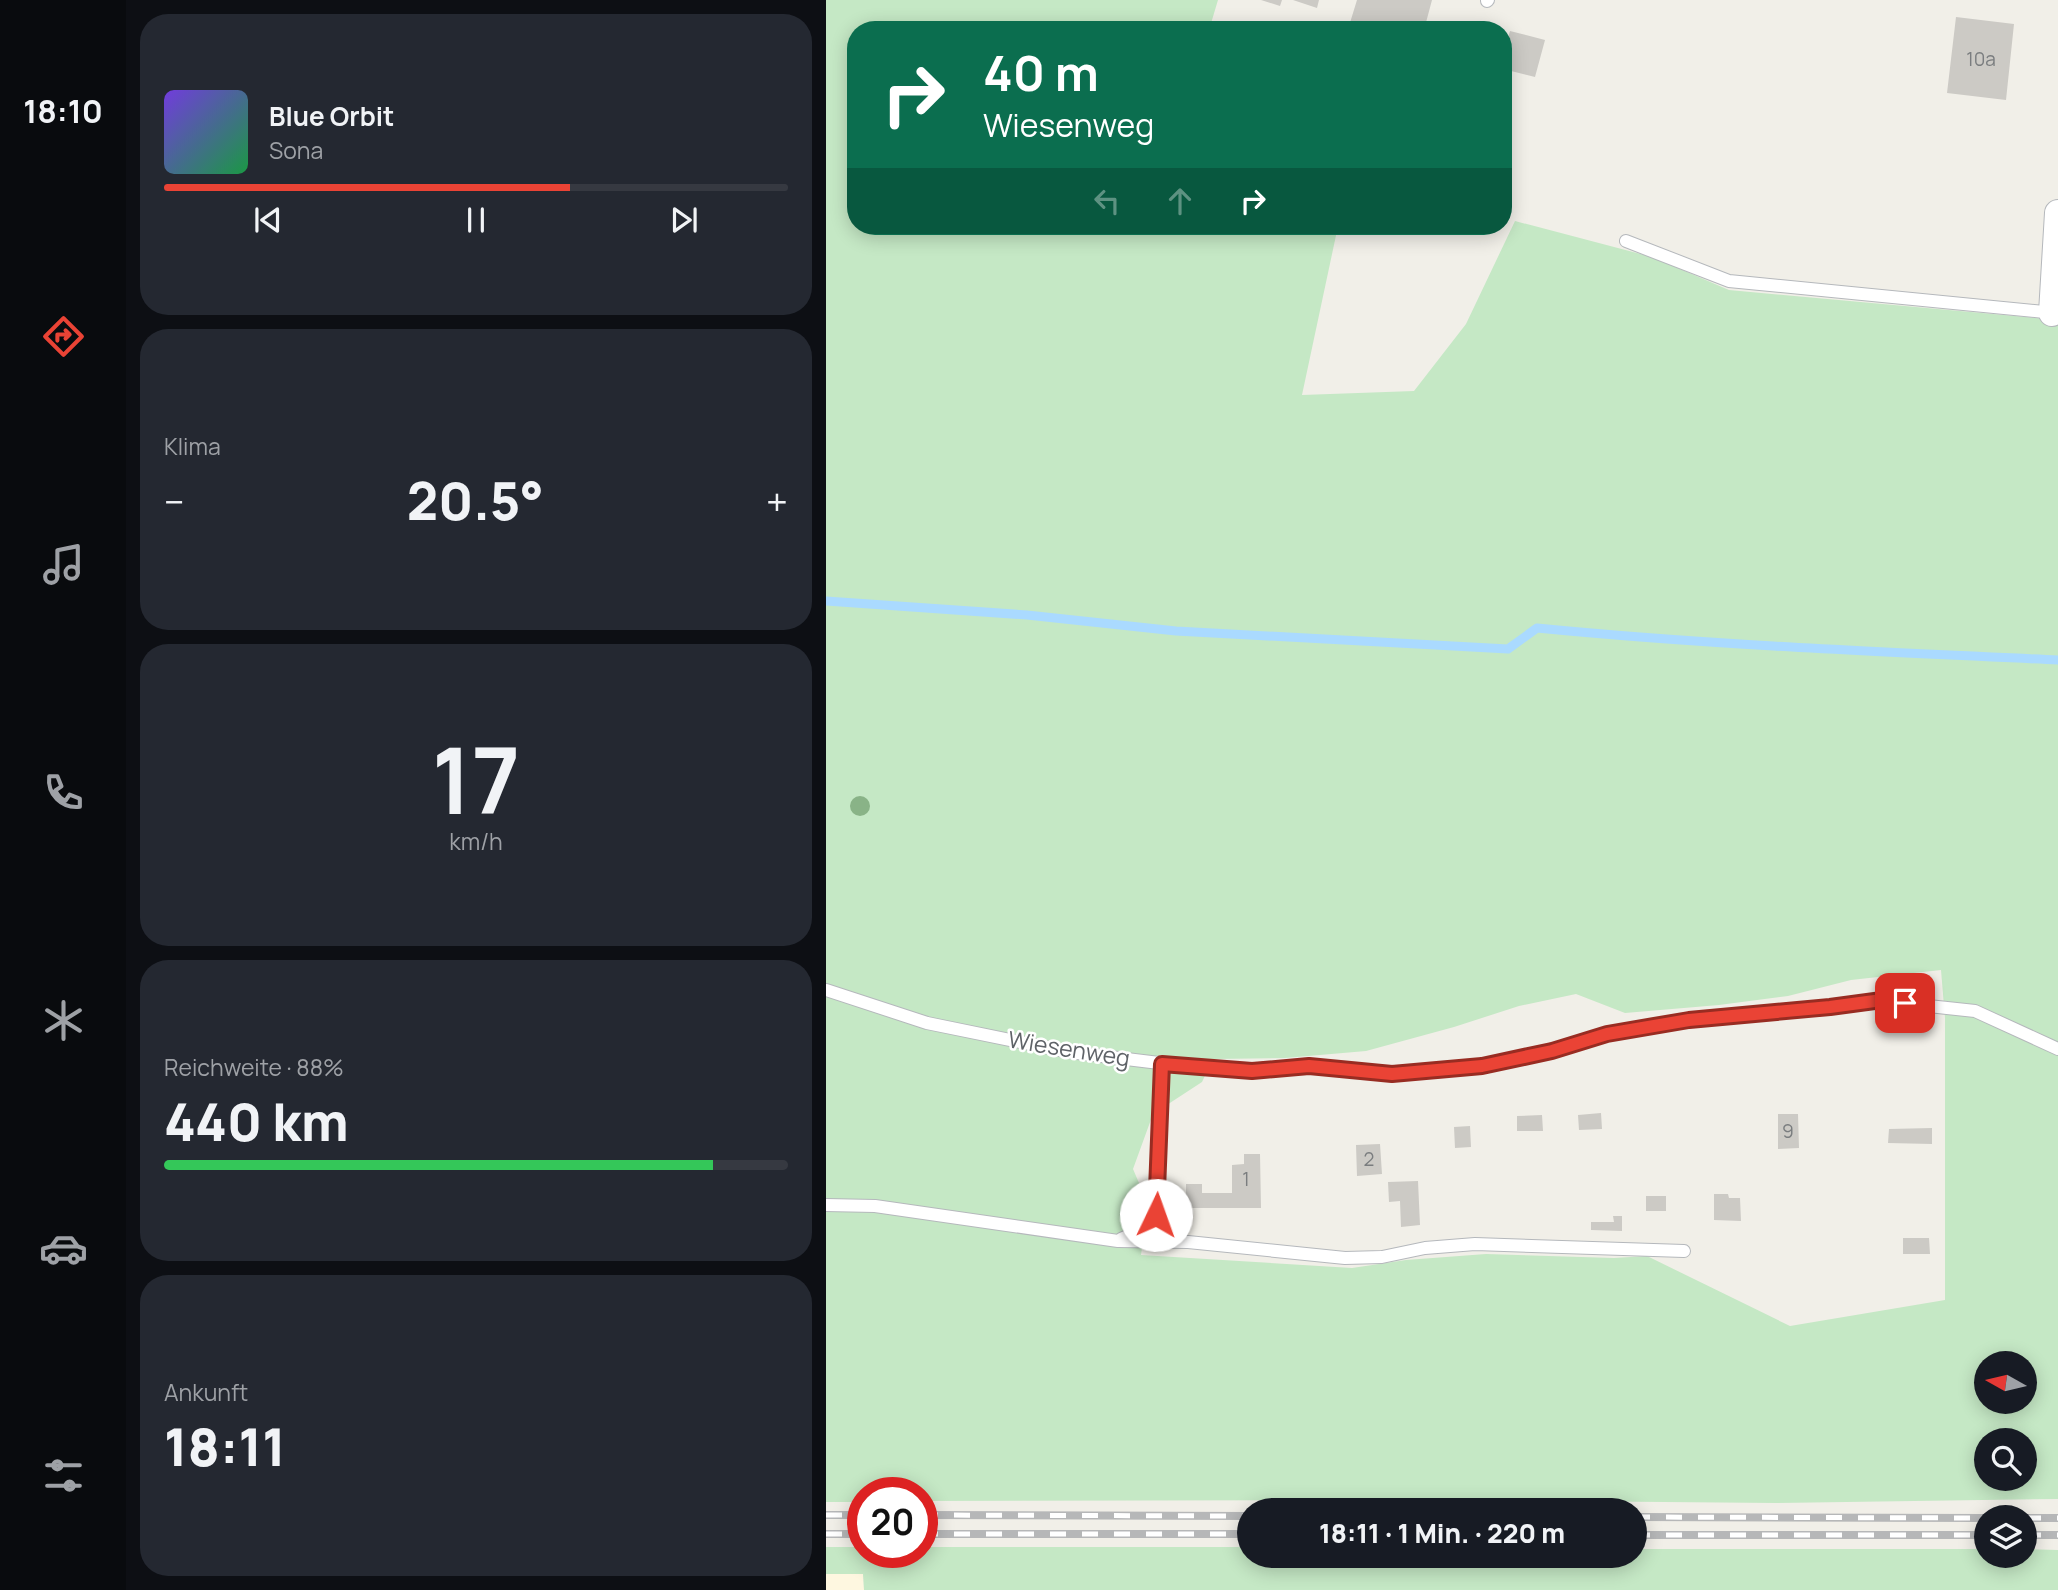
<!DOCTYPE html>
<html lang="de">
<meta charset="utf-8">
<style>
:root{--surface:#171b24;--page:#242831;--text:#f1f3f6;--muted:#9ea1a6;--line:#363941;--accent:#ea4335}
body{margin:0;font-family:Manrope,sans-serif;background:var(--page);color:var(--text);height:100vh;display:flex;flex-direction:column;font-size:26px;white-space:nowrap}
*{box-sizing:border-box;margin:0}
p{font-size:23px;color:var(--muted)}
.icon{flex:none;width:38px;height:38px;fill:none;stroke:currentColor;stroke-width:2;stroke-linecap:round;stroke-linejoin:round}
.map{position:relative;flex:1;overflow:hidden}
.drawer{display:flex;flex-direction:column;gap:14px;padding:14px;background:#0d0f14;width:700px}
.drawer>*{flex:none}
.top-card{position:absolute;left:21px;top:21px;width:665px;height:214px;border-radius:28px;box-shadow:0 4px 18px #0003;background:#0b6e4f;color:#fff;overflow:hidden}
.needle{width:46px;rotate:278deg}
.tools{position:absolute;left:1148px;top:1351px;display:grid;gap:14px}
.tools a{display:grid;place-items:center;width:63px;height:63px;border-radius:50%;background:var(--surface);box-shadow:0 4px 18px #0003;font-size:35px}
.speed{position:absolute;left:21px;top:1477px;display:flex;gap:14px;font-size:35px;font-weight:700;text-align:center}
.speed>*{display:grid;place-content:center;width:91px;height:91px;border-radius:50%;background:var(--surface);box-shadow:0 4px 18px #0003;line-height:1}
.speed .limit{border:10px solid #d22;background:#fff;color:#111}
.pin{position:absolute;display:grid;place-items:center;width:60px;height:60px;color:#fff;margin:-30px;border-radius:14px;box-shadow:0 4px 10px #0006}
.me{position:absolute;width:77px;margin:-38px;rotate:3deg;stroke-linejoin:round;filter:drop-shadow(0 0 5px #0008)}
.turn{display:flex;align-items:center;gap:24px;height:147px;padding:0 21px;font-size:32px}
.turn .icon{width:91px;height:91px;stroke-width:2.5}
.turn b{display:block;font-size:49px;line-height:60px}
.lanes{display:flex;align-items:center;height:66px;padding:0 21px;background:#0003;justify-content:center;gap:35px;direction:ltr}
.lanes .off{opacity:.35}
.big{font-size:52px;font-weight:800;line-height:1.1}
.drawer .tile{flex:1;display:flex;flex-direction:column;justify-content:center;gap:10px;min-width:0;padding:0 24px;border-radius:28px;background:var(--page)}
.drawer .dial{align-items:center;gap:0}
.dial b{font-size:91px;line-height:1}
.song{display:flex;align-items:center;gap:21px}
.cover{width:84px;height:84px;border-radius:10px;background:linear-gradient(135deg,hsl(260 70% 55%),hsl(140 70% 35%))}
.played{height:7px;border-radius:4px;background:linear-gradient(90deg,var(--accent) 65%,var(--line) 65%)}
.keys{display:flex;justify-content:space-around;direction:ltr}
.heat{display:flex;justify-content:space-between;align-items:center;font-size:38px;direction:ltr}
.charge{height:10px;border-radius:5px;background:linear-gradient(90deg,#34c759 88%,var(--line) 0)}
.trip{position:absolute;left:411px;top:1498px;width:410px;height:70px;border-radius:35px;background:var(--surface);box-shadow:0 4px 18px #0003;font-weight:800;line-height:70px;text-align:center}
main{display:flex;flex:1;min-height:0}
.dock{display:flex;flex-direction:column;width:126px;justify-content:space-around;align-items:center;background:#090b0e;color:var(--muted)}
.dock .icon{width:49px;height:49px}
.dock .selected{color:var(--accent)}
.dock b{font-size:32px;color:var(--text)}
.map>svg:first-child{display:block}
.commercial{fill:#fef7e0}
.green{fill:#c5e8c5;fill-rule:evenodd}
.lines{fill:none;stroke-linecap:round;stroke-linejoin:round}
.stream{stroke:#aadaff;stroke-width:9}
.building{fill:#cccac5}
.service-casing{stroke:#b5b8bc;stroke-width:14}
.minor-casing{stroke:#b5b8bc;stroke-width:28}
.service{stroke:#fff;stroke-width:12}
.minor{stroke:#fff;stroke-width:26}
.rail-casing{stroke:#b6b7b8;stroke-width:8}
.rail{stroke:#fff;stroke-width:5;stroke-dasharray:16;stroke-linecap:butt}
.tree{fill:#89b387}
.route-casing{stroke:#982c22;stroke-width:18}
.route{stroke:#ea4335;stroke-width:12}
.labels{text-anchor:middle;stroke-width:5;stroke-linejoin:round;paint-order:stroke}
.number-label{font-size:19px;fill:#7a7d7f}
.street-label{font-size:23px;fill:#5f6368;stroke:#fff}
</style>
<main>
<nav class="dock">
<b>18:10</b>
<svg class="icon selected" aria-label="directions" viewBox="0 0 24 24"><path d="M12 3l9 9-9 9-9-9zM9 14v-3h6M13 9l2 2-2 2"/></svg>
<svg class="icon" aria-label="music" viewBox="0 0 24 24"><path d="M9 18V5l10-2v13"/><circle cx="6" cy="18" r="3"/><circle cx="16" cy="16" r="3"/></svg>
<svg class="icon" aria-label="phone" viewBox="0 0 24 24"><path d="M5 4h4l2 5-3 2q2 4 5 5l2-3 5 2v4C11 20 4 13 5 4z"/></svg>
<svg class="icon" aria-label="climate" viewBox="0 0 24 24"><path d="M12 3v18M4 7l16 10M4 17L20 7"/></svg>
<svg class="icon" aria-label="car" viewBox="0 0 24 24"><path d="M5 17H2v-5l4-1 3-4h7l3 4 3 1v5h-3M9 17h6M6 11h13"/><circle cx="7" cy="17" r="2"/><circle cx="17" cy="17" r="2"/></svg>
<svg class="icon" aria-label="filters" viewBox="0 0 24 24"><path d="M4 7h16M4 17h16"/><circle cx="9" cy="7" r="2"/><circle cx="15" cy="17" r="2"/></svg>
</nav>
<section class="drawer">
<div class="tile">
<div class="song"><i class="cover"></i><div><b>Blue Orbit</b><p>Sona</p></div></div>
<div class="played"></div>
<div class="keys"><svg class="icon" aria-label="previous" viewBox="0 0 24 24"><path d="M18 5L8 12l10 7zM5 5v14"/></svg><svg class="icon" aria-label="pause" viewBox="0 0 24 24"><path d="M8 5v14M16 5v14"/></svg><svg class="icon" aria-label="next" viewBox="0 0 24 24"><path d="M6 5l10 7-10 7zM19 5v14"/></svg></div>
</div>
<div class="tile"><p>Klima</p>
<div class="heat"><a>−</a><b class="big">20.5°</b><a>+</a></div>
</div>
<div class="tile dial"><b>17</b><p>km/h</p></div>
<div class="tile"><p>Reichweite · 88%</p><b class="big">440 km</b><div class="charge"></div></div>
<div class="tile"><p>Ankunft</p><b class="big">18:11</b></div>
</section>
<div class="map">
<svg width="1232" height="1590" viewBox="0 0 1232 1590">
<rect width="100%" height="100%" fill="#f1efe8"/>
<path class="commercial" d="M0,1574H37L38,1590H0Z"/>
<path class="green" d="M0,0H392L383,30H30V226H512L476,395L588,391L640,324L689,221L826,257L903,290L1232,320V1499L950,1503L627,1500L96,1501V1493H37V1502H0ZM1115,970L1119,1018V1300L964,1326L821,1256L788,1258L660,1254L580,1260L526,1268L315,1255L322,1204L307,1169L327,1114L376,1082L387,1059L459,1058L540,1051L628,1027L693,1006L750,994L799,1013L893,1005L962,996L1025,980ZM1160,1363H1199V1402H1160ZM1160,1440H1199V1479H1160Z
M0,1547H37V1552H96V1547H423L424,1556H808L809,1549H1160V1556H1199V1549L1232,1550V1590H38L37,1574H0Z"/>
<g class="lines">
<path class="stream" d="M0,601L201,615L350,631L682,649L711,628C884,645 1058,652 1232,660"/>
</g>
<path class="building" d="M435,0H456L454,6Z
M467,0H493L491,8Z
M531,0H606L598,30H573L561,26L560,30H539L523,26Z
M1130,17L1188,24L1180,100L1121,93Z
M684,31L719,40L709,77L677,69V39L681,41Z
M775,1113L776,1129L753,1130L752,1115Z
M952,1114H972L973,1148L952,1149Z
M716,1115L717,1131H691V1116Z
M644,1126L645,1147L629,1148L628,1127Z
M1106,1128V1144L1062,1143L1063,1129Z
M554,1144L556,1174L531,1176L530,1145Z
M418,1154H434L435,1208H360V1184H376V1193H406V1165L418,1164Z
M592,1181L594,1225L575,1227L574,1201L563,1202L562,1182Z
M888,1194H902L903,1198H914L915,1221L888,1220Z
M820,1196H840V1211H820Z
M787,1216H796V1231L765,1230V1222H788Z
M1077,1238H1103L1104,1254H1077Z"/>
<g class="lines">
<g class="service-casing">
<path id="service" d="M661,1L662,0
M800,241L903,281L1228,313
M0,990L101,1023L243,1052L366,1067L426,1071L483,1066L566,1074L656,1066L726,1051L781,1034L863,1020L1004,1007L1056,1001L1149,1011L1232,1049
M0,1205L49,1206L292,1241L362,1242L519,1258L556,1257L599,1248L649,1244L858,1251
M295,1239L311,1232L330,1215L336,1064"/>
</g>
<g class="minor-casing">
<path id="minor" d="M1226,313L1232,213"/>
</g>
<use href="#service" class="service"/>
<use href="#minor" class="minor"/>
<g class="rail-casing">
<path id="rail" d="M0,1515H37
M96,1515L424,1516
M808,1517L1160,1518
M1199,1518H1232
M0,1534H37
M96,1534H424
M808,1535H1160
M1199,1535H1232"/>
</g>
<use href="#rail" class="rail"/>
</g>
<circle class="tree" cx="34" cy="806" r="10"/>
<g class="lines">
<g class="route-casing">
<path id="route" d="M330,1215L336,1064L426,1071L483,1066L566,1074L656,1066L726,1051L781,1034L863,1020L1004,1007L1056,1000L1079,1003"/>
</g>
<use href="#route" class="route"/>
</g>
<g class="labels">
<g class="number-label">
<text x="1155" y="66">10a</text>
<text x="962" y="1138">9</text>
<text x="543" y="1166">2</text>
<text x="420" y="1186">1</text>
</g>
<g class="street-label">
<text transform="translate(243 1049) rotate(9)" y="8">Wiesenweg</text>
</g>
</g>
</svg>
<div class="tools">
<a><svg class="needle" viewBox="-14 -14 28 28"><path d="M0-13l5 13h-10z" fill="#e53935"/><path d="M0 13l5-13h-10z" fill="#9ea1a6"/></svg></a>
<a><svg class="icon" aria-label="search" viewBox="0 0 24 24"><circle cx="10" cy="10" r="6"/><path d="M15 15l6 6"/></svg></a>
<a><svg class="icon" aria-label="layers" viewBox="0 0 24 24"><path d="M12 4l9 5-9 5-9-5zM3 14l9 5 9-5"/></svg></a>
</div>
<div class="speed"><div class="limit">20</div></div>
<div class="pin" style="left:1079px;top:1003px;background:#d93025"><svg class="icon" aria-label="arrive" viewBox="0 0 24 24"><path d="M6 21V4h12l-3 4 3 4H6"/></svg></div>
<svg class="me" style="left:330px;top:1215px" viewBox="-20 -20 40 40"><circle r="19" fill="#fff"/><path d="M0-13L10 11 0 6-10 11z" fill="#ea4335"/></svg>
<div class="trip">18:11 · 1 Min. · 220 m</div>
<div class="top-card">
<div class="turn"><svg class="icon" aria-label="right" viewBox="0 0 24 24"><path d="M7 20v-9h11M14 6l5 5-5 5"/></svg><div><b>40 m</b>Wiesenweg</div></div>
<div class="lanes"><svg class="icon off" aria-label="left" viewBox="0 0 24 24"><path d="M17 20v-9H6M10 6l-5 5 5 5"/></svg><svg class="icon off" aria-label="ahead" viewBox="0 0 24 24"><path d="M12 20V5M6 11l6-6 6 6"/></svg><svg class="icon" aria-label="right" viewBox="0 0 24 24"><path d="M7 20v-9h11M14 6l5 5-5 5"/></svg></div>
</div>
</div>
</main>
